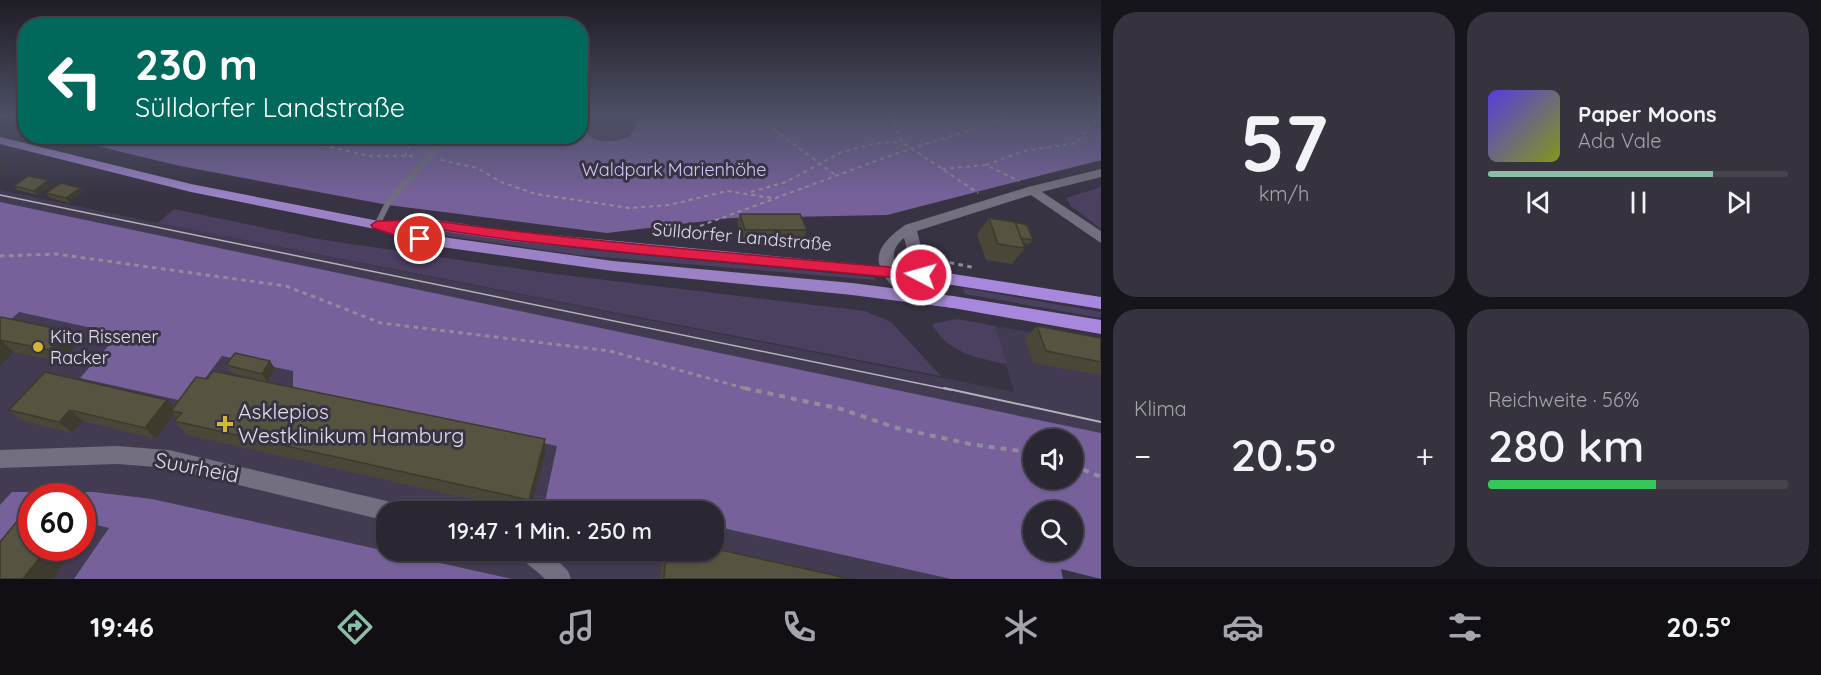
<!DOCTYPE html>
<html lang="de">
<meta charset="utf-8">
<style>
:root{--surface:#2a2632;--page:#36323e;--text:#f1f3f6;--muted:#a5a5ac;--line:#46434d;--accent:#8abfa5}
body{margin:0;font-family:Quicksand,sans-serif;background:var(--page);color:var(--text);height:100vh;display:flex;flex-direction:column;font-size:22px;white-space:nowrap}
*{box-sizing:border-box;margin:0}
p{font-size:20px;color:var(--muted)}
.icon{flex:none;width:33px;height:33px;fill:none;stroke:currentColor;stroke-width:2;stroke-linecap:round;stroke-linejoin:round}
.map{position:relative;flex:1;overflow:hidden}
.sheet{display:flex;flex-direction:column;gap:12px;padding:12px;background:#17151c;width:720px}
.sheet>*{flex:none}
.top-card{position:absolute;left:18px;top:18px;width:570px;height:126px;border-radius:24px;box-shadow:0 2px 4px #0004,0 0 0 2px var(--line);background:#00695c;color:#fff;overflow:hidden}
.tools{position:absolute;left:1023px;top:429px;display:grid;gap:12px}
.tools a{display:grid;place-items:center;width:60px;height:60px;border-radius:50%;background:var(--surface);box-shadow:0 2px 4px #0004,0 0 0 2px var(--line);font-size:30px}
.speed{position:absolute;left:18px;top:483px;display:flex;gap:12px;font-size:30px;font-weight:700;text-align:center}
.speed>*{display:grid;place-content:center;width:78px;height:78px;border-radius:50%;background:var(--surface);box-shadow:0 2px 4px #0004,0 0 0 2px var(--line);line-height:1}
.speed .limit{border:9px solid #d22;background:#fff;color:#111}
.pin{position:absolute;display:grid;place-items:center;width:51px;height:51px;color:#fff;margin:-26px;border:3px solid #fff;border-radius:50%;box-shadow:0 2px 6px #0007}
.me{position:absolute;width:66px;margin:-33px;rotate:276deg;stroke-linejoin:round;filter:drop-shadow(0 0 4px #0008)}
.turn{display:flex;align-items:center;gap:21px;height:126px;padding:0 18px;font-size:27px}
.turn .icon{width:78px;height:78px;stroke-width:2.5}
.turn b{display:block;font-size:42px;line-height:51px}
.big{font-size:45px;font-weight:600;line-height:1.1}
.sheet .widget{flex:1;display:flex;flex-direction:column;justify-content:center;gap:9px;min-width:0;padding:0 21px;border-radius:24px;background:var(--page)}
.sheet .dial{align-items:center;gap:0}
.dial b{font-size:78px;line-height:1}
.song{display:flex;align-items:center;gap:18px}
.cover{width:72px;height:72px;border-radius:9px;background:linear-gradient(135deg,hsl(250 70% 55%),hsl(70 70% 35%))}
.played{height:6px;border-radius:3px;background:linear-gradient(90deg,var(--accent) 75%,var(--line) 75%)}
.keys{display:flex;justify-content:space-around;direction:ltr}
.heat{display:flex;justify-content:space-between;align-items:center;font-size:33px;direction:ltr}
.charge{height:9px;border-radius:4px;background:linear-gradient(90deg,#34c759 56%,var(--line) 0)}
.sheet .tiles{flex:1;display:grid;gap:12px;grid-template-columns:repeat(2,1fr)}
.trip{position:absolute;left:376px;top:501px;width:348px;height:60px;border-radius:24px;background:var(--surface);box-shadow:0 2px 4px #0004,0 0 0 2px var(--line);font-weight:600;line-height:60px;text-align:center}
.dock{display:flex;height:96px;justify-content:space-around;align-items:center;background:#110f14;color:var(--muted)}
.dock .icon{width:42px;height:42px}
.dock .current{color:var(--accent)}
.dock b{font-size:27px;color:var(--text)}
main{display:flex;flex:1;min-height:0}
.map>svg:first-child{display:block}
.built{fill:#433b51;fill-rule:evenodd}
.green{fill:#4c4061}
.forest{fill:#76619b;fill-rule:evenodd}
.lines{fill:none;stroke-linecap:round;stroke-linejoin:round}
.path-far2{stroke:#918c9a;stroke-width:2;stroke-dasharray:4 4;stroke-linecap:butt}
.path-far1{stroke:#918c9a;stroke-width:3;stroke-dasharray:4.5 4.5;stroke-linecap:butt}
.path{stroke:#918c9a;stroke-width:4;stroke-dasharray:6 6;stroke-linecap:butt}
.service{stroke:#736e80;stroke-width:6}
.minor{fill:#736e80;fill-rule:evenodd}
.secondary{fill:#736e80;fill-rule:evenodd}
.primary{fill:#9b82c6;fill-rule:evenodd}
.trunk{fill:#a888dd;fill-rule:evenodd}
.tram-far1{stroke:#b4b0bc;stroke-width:1.5}
.tram{stroke:#b4b0bc;stroke-width:2}
.wall{fill:#4b4738}
.shaded-wall{fill:#3d3a2e}
.building{fill:#575341;stroke:#3d3a2e;stroke-width:1.5}
.route{fill:#e11d48;stroke:#92132f;stroke-width:1.5}
.poi-dot{fill:#d4b635;stroke:#383343;stroke-width:2}
.labels{text-anchor:middle;stroke-width:6;stroke-linejoin:round;paint-order:stroke}
.park-label{font-size:18px;fill:#d5c4f7;stroke:#383343}
.street-label{font-size:18px;fill:#e2dee9;stroke:#383343}
.poi-label{font-size:18px;fill:#e2dee9;stroke:#383343;text-anchor:start}
.near-poi-label{font-size:21px;fill:#e2dee9;stroke:#383343;text-anchor:start}
.near-street-label{font-size:21px;fill:#e2dee9;stroke:#383343}
</style>
<main>
<div class="map">
<svg width="1101" height="579" viewBox="0 0 1101 579">
<rect width="100%" height="100%" fill="#383343"/>
<path class="built" d="M0,190L158,223L1014,392L995,326L1101,345V433L0,202Z
M19,312L120,334L81,378L187,402L222,356L293,371V392L558,446L543,511L387,512V550H714V526L951,579H0V330ZM32,496H82V548H32Z"/>
<path class="green" d="M589,115H643L629,137C613,142 596,145 585,131Z
M1101,187V229L1071,206L1066,198Z
M174,209L318,239L547,273L865,311L891,322L941,376L158,223Z
M404,226L599,251L873,277L877,280L578,255L399,229Z
M963,288L1101,312V318L965,294Z
M957,319L995,326L1007,364C976,358 948,353 932,324Z"/>
<path class="forest" d="M581,115H589L585,131C596,145 613,142 629,137L643,115H1101V160L887,215L731,218L607,233L388,205L180,166L60,137L580,136Z
M0,202L1101,433V579L1061,569L1063,579H951L714,526V512L543,511L557,446L293,391V371L222,356L187,402L80,378L119,334L19,312L0,330ZM1034,440H1072V478H1034ZM1034,512H1072V550H1034Z
M12,492H93L152,499L512,579H74L109,528L83,522L82,496H32L31,523L0,562V505Z"/>
<g class="lines">
<path class="path-far2" d="M754,115L838,177
M891,115L902,142L978,193
M259,136L309,142L369,156H417
M405,156L413,136
M441,160L477,168L501,182L536,194L629,208L669,205L727,191L773,198
M986,165L1024,151L1077,143L1091,123L1101,121
M942,169L986,165L1019,181
M751,192L786,182L842,152L877,143L902,142
M670,237C738,212 806,187 873,162C919,145 967,132 1013,115"/>
<path class="path-far1" d="M670,237L672,236
M0,256L56,254L286,286L381,323L610,351L751,390
M932,259L976,268"/>
<path class="path" d="M744,388L841,409L897,428L970,444L1034,453
M1072,465L1101,477"/>
<path class="service" d="M377,225L389,201L448,136"/>
<path class="minor" d="M1033,186L1101,231V243L1028,193L1027,190L1028,187Z
M117,446L169,450L391,502L398,505L401,512H387V521L169,468L117,464L0,468V450Z
M517,550H547L568,571L571,579H545C537,570 521,562 517,550Z"/>
<path class="secondary" d="M1101,169V177L1037,193L917,231L928,275L914,300H904C874,267 866,253 905,225L1028,187ZM904,238L914,275L908,285C894,271 886,252 904,238Z"/>
<path class="primary" d="M0,137L191,184L384,222L429,219L511,231L921,270L928,275L921,280L511,241L429,229H405L421,234L613,261L852,283L953,296L958,298L961,302L958,306L953,308L852,295L613,271L420,244L375,229L191,192L0,144Z"/>
<path class="trunk" d="M921,269L1101,297V309L915,279L913,275L915,271Z
M953,296L1101,320V334L947,307L945,302L947,297Z"/>
<path class="tram-far1" d="M0,195L951,390"/>
<path class="tram" d="M944,388L1101,422"/>
</g>
<path class="wall" d="M48,180L52,185L37,195L17,190L14,186Z
M80,188L83,192L69,203L50,198L46,193Z
M740,214L807,230L803,239L742,238L737,222Z
M989,218L1033,240L1029,244L1023,243L1025,248L1012,264L986,260L977,234Z
M0,318L79,343L61,362L14,352L0,366Z
M1037,326L1101,338V375L1033,363L1025,338Z
M270,361L275,369L267,382L232,373L226,365Z
M173,407L545,439V453L530,512H528L188,435L174,421L177,418L174,415L156,439L83,421L72,433L23,421L9,410Z
M663,550H720L851,579H660Z"/>
<path class="shaded-wall" d="M0,166L4,170L0,173Z
M48,180L52,185L37,195L34,191Z
M80,188L83,192L69,203L66,198Z
M67,331L79,343L61,362L49,350Z
M1,340L14,352L0,366V341Z
M270,361L275,369L267,382L262,374Z
M167,400L177,411H171L174,415L156,439L145,428Z
M70,410L83,421L72,433L59,422Z
M545,439V453L530,512L529,500Z
M47,548H75L52,579H23Z"/>
<path class="building" d="M28,176L48,180L34,191L14,186Z
M61,183L80,188L66,198L46,193Z
M740,214H800L807,230H745Z
M989,218L1015,222L1025,248L998,244Z
M1015,222L1027,225L1033,240L1021,238Z
M1,317L67,331L49,350L1,340L0,341V318Z
M1037,326L1101,338V362L1046,351Z
M235,353L270,361L262,374L226,365Z
M213,371L545,439L529,500L174,421L182,413L171,411L196,377L207,379Z
M45,372L167,400L145,428L70,410L59,422L9,410Z
M23,514L32,516V548H47L23,579H0V542Z
M714,541L721,542L720,550L851,579H664L666,550H714Z"/>
<linearGradient id="sky" x2="0" y2="1"><stop stop-color="#1f1c25"/><stop offset="0.59" stop-color="#4d5066"/><stop offset="1" stop-color="#4d5066" stop-opacity="0"/></linearGradient>
<rect width="1101" height="196" fill="url(#sky)"/>
<path class="route" d="M429,220C592,243 757,255 921,270L928,275L921,280L640,254L511,240L429,228L402,229L425,236L427,239L425,242L420,243L373,228L371,225L377,221Z"/>
<g class="poi-dot">
<circle cx="38" cy="347" r="6"/>
<path d="M222 415h6v6h6v6h-6v6h-6v-6h-6v-6h6z"/>
</g>
<g class="labels">
<g class="park-label">
<text x="674" y="176">Waldpark Marienhöhe</text>
</g>
<g class="street-label">
<text transform="translate(742 237) rotate(5)" y="6">Sülldorfer Landstraße</text>
</g>
<g class="poi-label">
<text x="50" y="343">Kita Rissener<tspan x="50" dy="21">Racker</tspan></text>
</g>
<g class="near-poi-label">
<text x="238" y="419">Asklepios<tspan x="238" dy="24">Westklinikum Hamburg</tspan></text>
</g>
<g class="near-street-label">
<text transform="translate(197 468) rotate(11)" y="7">Suurheid</text>
</g>
</g>
</svg>
<div class="tools">
<a><svg class="icon" aria-label="sound" viewBox="0 0 24 24"><path d="M4 9h4l5-4v14l-5-4H4zM17 9q2 3 0 6"/></svg></a>
<a><svg class="icon" aria-label="search" viewBox="0 0 24 24"><circle cx="10" cy="10" r="6"/><path d="M15 15l6 6"/></svg></a>
</div>
<div class="speed"><div class="limit">60</div></div>
<div class="pin" style="left:420px;top:239px;background:#d93025"><svg class="icon" aria-label="arrive" viewBox="0 0 24 24"><path d="M6 21V4h12l-3 4 3 4H6"/></svg></div>
<svg class="me" style="left:921px;top:275px" viewBox="-20 -20 40 40"><circle r="17" fill="#e11d48" stroke="#fff" stroke-width="3"/><path d="M0-11L8 9 0 5-8 9z" fill="#fff"/></svg>
<div class="trip">19:47 · 1 Min. · 250 m</div>
<div class="top-card">
<div class="turn"><svg class="icon" aria-label="left" viewBox="0 0 24 24"><path d="M17 20v-9H6M10 6l-5 5 5 5"/></svg><div><b>230 m</b>Sülldorfer Landstraße</div></div>
</div>
</div>
<section class="sheet">
<div class="tiles">
<div class="widget dial"><b>57</b><p>km/h</p></div>
<div class="widget">
<div class="song"><i class="cover"></i><div><b>Paper Moons</b><p>Ada Vale</p></div></div>
<div class="played"></div>
<div class="keys"><svg class="icon" aria-label="previous" viewBox="0 0 24 24"><path d="M18 5L8 12l10 7zM5 5v14"/></svg><svg class="icon" aria-label="pause" viewBox="0 0 24 24"><path d="M8 5v14M16 5v14"/></svg><svg class="icon" aria-label="next" viewBox="0 0 24 24"><path d="M6 5l10 7-10 7zM19 5v14"/></svg></div>
</div>
<div class="widget"><p>Klima</p>
<div class="heat"><a>−</a><b class="big">20.5°</b><a>+</a></div>
</div>
<div class="widget"><p>Reichweite · 56%</p><b class="big">280 km</b><div class="charge"></div></div>
</div>
</section>
</main>
<nav class="dock">
<b>19:46</b>
<svg class="icon current" aria-label="directions" viewBox="0 0 24 24"><path d="M12 3l9 9-9 9-9-9zM9 14v-3h6M13 9l2 2-2 2"/></svg>
<svg class="icon" aria-label="music" viewBox="0 0 24 24"><path d="M9 18V5l10-2v13"/><circle cx="6" cy="18" r="3"/><circle cx="16" cy="16" r="3"/></svg>
<svg class="icon" aria-label="phone" viewBox="0 0 24 24"><path d="M5 4h4l2 5-3 2q2 4 5 5l2-3 5 2v4C11 20 4 13 5 4z"/></svg>
<svg class="icon" aria-label="climate" viewBox="0 0 24 24"><path d="M12 3v18M4 7l16 10M4 17L20 7"/></svg>
<svg class="icon" aria-label="car" viewBox="0 0 24 24"><path d="M5 17H2v-5l4-1 3-4h7l3 4 3 1v5h-3M9 17h6M6 11h13"/><circle cx="7" cy="17" r="2"/><circle cx="17" cy="17" r="2"/></svg>
<svg class="icon" aria-label="filters" viewBox="0 0 24 24"><path d="M4 7h16M4 17h16"/><circle cx="9" cy="7" r="2"/><circle cx="15" cy="17" r="2"/></svg>
<b>20.5°</b>
</nav>
